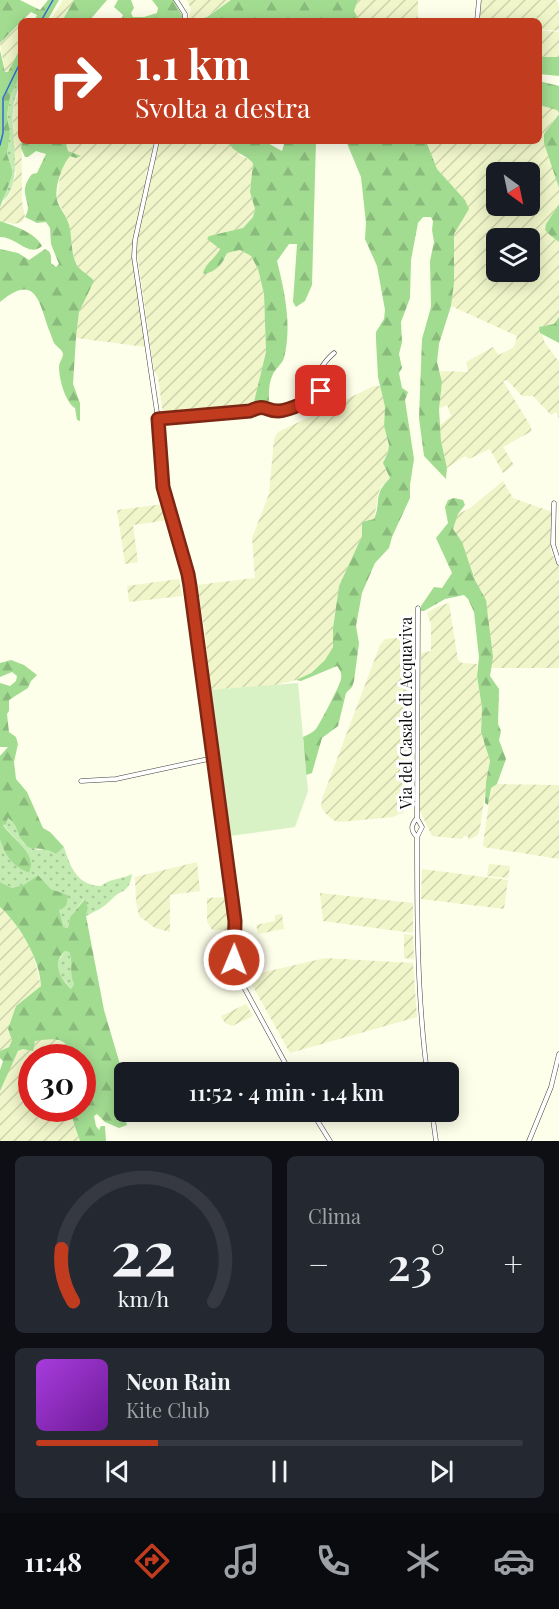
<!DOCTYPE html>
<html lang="it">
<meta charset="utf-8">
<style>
:root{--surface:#171b24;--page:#242831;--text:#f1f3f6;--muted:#9ea1a6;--line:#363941;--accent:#c13b1e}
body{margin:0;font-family:"Playfair Display",serif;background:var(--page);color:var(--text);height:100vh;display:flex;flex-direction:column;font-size:22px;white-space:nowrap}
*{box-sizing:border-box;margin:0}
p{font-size:20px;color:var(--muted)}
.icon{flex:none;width:33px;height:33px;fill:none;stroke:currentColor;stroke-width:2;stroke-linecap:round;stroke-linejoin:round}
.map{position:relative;height:1141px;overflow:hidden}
.sheet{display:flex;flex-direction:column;gap:15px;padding:15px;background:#0d0f14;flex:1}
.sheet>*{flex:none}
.top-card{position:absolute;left:18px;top:18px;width:524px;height:126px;border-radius:9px;box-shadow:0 3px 15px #0003;background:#c13b1e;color:#fff;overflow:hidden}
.needle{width:39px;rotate:147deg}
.buttons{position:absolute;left:486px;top:162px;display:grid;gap:12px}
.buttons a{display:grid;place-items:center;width:54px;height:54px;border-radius:9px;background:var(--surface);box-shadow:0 3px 15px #0003;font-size:30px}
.speed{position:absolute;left:18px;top:1044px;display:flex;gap:12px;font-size:30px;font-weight:700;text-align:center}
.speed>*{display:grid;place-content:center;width:78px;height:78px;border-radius:50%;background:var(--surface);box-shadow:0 3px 15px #0003;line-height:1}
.speed .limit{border:9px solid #d22;background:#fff;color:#111}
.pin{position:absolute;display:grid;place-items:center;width:51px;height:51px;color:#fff;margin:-26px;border-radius:12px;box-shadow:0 3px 9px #0006}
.me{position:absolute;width:66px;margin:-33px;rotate:1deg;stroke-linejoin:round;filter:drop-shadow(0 0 4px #0008)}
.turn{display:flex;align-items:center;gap:21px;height:126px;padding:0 18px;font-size:27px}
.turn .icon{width:78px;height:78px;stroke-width:2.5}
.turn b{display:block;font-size:42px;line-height:51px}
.big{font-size:45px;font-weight:600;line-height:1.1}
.sheet .tile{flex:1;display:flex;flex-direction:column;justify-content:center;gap:9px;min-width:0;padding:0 21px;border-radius:9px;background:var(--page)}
.sheet .dial{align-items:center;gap:0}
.dial svg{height:156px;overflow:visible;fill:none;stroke:var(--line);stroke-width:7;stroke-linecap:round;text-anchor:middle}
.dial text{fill:var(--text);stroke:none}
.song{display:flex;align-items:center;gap:18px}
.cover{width:72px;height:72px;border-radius:9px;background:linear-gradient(135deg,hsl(280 70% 55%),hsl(280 70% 35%))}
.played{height:6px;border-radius:3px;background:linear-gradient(90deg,var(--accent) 25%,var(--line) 25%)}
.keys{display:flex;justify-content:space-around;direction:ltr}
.heat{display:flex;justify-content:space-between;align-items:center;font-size:33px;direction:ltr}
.sheet .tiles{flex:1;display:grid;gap:15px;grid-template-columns:1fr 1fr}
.tile:last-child{grid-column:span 2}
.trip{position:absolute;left:114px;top:1062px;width:345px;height:60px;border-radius:9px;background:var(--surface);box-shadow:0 3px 15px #0003;font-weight:600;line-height:60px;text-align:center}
.menu{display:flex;height:96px;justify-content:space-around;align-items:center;background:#090b0e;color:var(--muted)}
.menu .icon{width:42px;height:42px}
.menu .active{color:var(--accent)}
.menu b{font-size:27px;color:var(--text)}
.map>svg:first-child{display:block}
.farmland{fill:url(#farmland-furrows);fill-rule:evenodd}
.grass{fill:url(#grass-dots)}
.forest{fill:url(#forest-firs);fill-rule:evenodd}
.pitch{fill:#d8f1c5}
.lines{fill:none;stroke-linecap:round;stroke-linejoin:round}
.stream{stroke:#306dd3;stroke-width:1.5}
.minor-casing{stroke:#3e3e3e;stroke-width:5}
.minor{stroke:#fff;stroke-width:4}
.route-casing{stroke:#7d2614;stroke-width:15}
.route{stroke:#c13b1e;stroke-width:10}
.labels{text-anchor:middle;stroke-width:6;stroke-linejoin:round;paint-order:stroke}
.street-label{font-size:16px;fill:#0b0b0b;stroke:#fff}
</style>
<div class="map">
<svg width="559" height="1141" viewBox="0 0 559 1141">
<defs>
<pattern id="farmland-furrows" width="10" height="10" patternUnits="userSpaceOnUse" patternTransform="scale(1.5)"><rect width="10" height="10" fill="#f0f6c9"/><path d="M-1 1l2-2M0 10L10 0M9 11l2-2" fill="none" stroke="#ccd2ab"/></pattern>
<pattern id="grass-dots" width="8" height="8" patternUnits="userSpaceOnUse" patternTransform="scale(1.5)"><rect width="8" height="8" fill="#c3ebb2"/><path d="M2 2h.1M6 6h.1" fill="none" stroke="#a6c898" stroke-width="1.8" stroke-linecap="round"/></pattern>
<pattern id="forest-firs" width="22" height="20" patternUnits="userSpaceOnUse" patternTransform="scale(1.5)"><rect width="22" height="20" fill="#a2dc91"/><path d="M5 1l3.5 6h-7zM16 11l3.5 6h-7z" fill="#8abb7c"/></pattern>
</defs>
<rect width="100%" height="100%" fill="#feffea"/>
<path class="farmland" d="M63,0H74L62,21H50Z
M187,0H231L206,17L194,21H188L191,9Z
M358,0H418V21H360L354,11Z
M481,0H556L559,4V31L539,29L538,21H479Z
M21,23V47L8,72H5L0,43Z
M538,30L559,32V57H539Z
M21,84L22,201L25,217L22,222L14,224L0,221V207L10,194L16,173L13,162V109Z
M539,105L558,110L559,113L544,134L545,143L559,188V204L546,224L551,236L559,242V317L554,324L539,327L545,343L559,362V418L556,412L551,415L533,396H522L507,380L503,381L530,425L532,431L503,447L514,465L503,473L490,449L469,459L465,456L447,468L441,441L440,425L451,416L447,405L439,409L442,382L440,371L468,372L466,362L493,347L499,355L514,347L517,336L451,306L454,283V234L465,200L437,169L426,141H538ZM496,172H530V206H496ZM496,238H530V272H496Z
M65,141H154L148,170L145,172L148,177L133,245L146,347L76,338L79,312L91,277L83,273L75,263L68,221L57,199L60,175L64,162L70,156H80L68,151Z
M159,141H227L241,156L249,159L253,163L250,192L255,209L253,217L243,228L209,236L207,239L220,248L216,257L210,260L225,259L227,253L240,250L251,256L258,269L264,294L266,352L253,406L249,408L163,415L158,376L154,371L137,253V240Z
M374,386H380L385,407L384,426L389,445L388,452L384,459L385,469L390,474V478L381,487L378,494L374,519L362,522V536L339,586L333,627V647L325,660L310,673L296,680L276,685L210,690L205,631L196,585L255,578L252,538L269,494L274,439L278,432Z
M503,481L513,498L552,512L550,538L551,552L559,567V668H491L493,657L489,636L488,614L467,556L453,529L458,514L470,508Z
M164,504L169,520L133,525L138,562L125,564L117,510Z
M179,579L182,596L129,602L127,586Z
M449,603L458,660L462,663L477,664V676L482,708L481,732L490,761L480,828L478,835L468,840V836H464L462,839L432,836L420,811L421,653L431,651V624L427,613L439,606Z
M396,638L406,644L410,653L409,749L407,754L409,762V803L403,812L393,817L339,822L333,820L324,812L321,806L323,796L380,645L385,639Z
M497,784L559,785V859L484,847L483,844L491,788Z
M197,862L200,891L170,895V932L155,928L139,916L136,902L135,877Z
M489,864L510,866L508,878L487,876Z
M422,869L508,880L504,909L421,899Z
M320,893L413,903V933L323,921Z
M227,897L232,920V930H212L207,921V898Z
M0,907L15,923L32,950L41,986L16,1006L8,1029L12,1040L9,1047L0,1051Z
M282,914L284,929L258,934L256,925L275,921V915Z
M404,934L413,935L414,959L404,958Z
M325,958L413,963L417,1017L290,1053L247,976Z
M246,1004L253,1016L232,1026L225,1023L221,1016Z
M51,1038L66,1043L70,1048L71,1057L32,1058V1108L77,1109L72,1116L74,1124L80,1141H0V1091L12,1062L18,1052L34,1041Z"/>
<path class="grass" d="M21,73C21,86 14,96 13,109C10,136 24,183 3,201L6,189L12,176V169L7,154L10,134L7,115L10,97Z
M9,818L12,820L24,844L38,850L45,849L56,854L64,847C70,867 78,886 101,886C111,878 120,880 132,874C129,894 122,888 111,900C103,908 96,911 86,916L88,908L84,899L70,917L68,928H64L59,910L68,895L51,889L38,875L25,884L12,888L0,882V840C5,856 13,867 29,873C39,854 11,838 3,824Z
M65,951L69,952C74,962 68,973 74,984L71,989L58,973L56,965Z"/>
<path class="forest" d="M0,0H20L40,10L48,0H59L47,21H34L37,15L31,12L0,43Z
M74,0H107L89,21H62Z
M118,0H131L134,8L131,13L133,17H144L157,13L158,8L152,0H173L183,17L182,21H120L123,15L114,7Z
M231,0H358L354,11L360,21H194L207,17Z
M21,47V73L10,97L7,115L10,134L7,154L12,169V176L0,207V50L5,72H8Z
M539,57H559V76L539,74Z
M539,81L559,86V113L557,110L539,105Z
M559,114V188L544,143V134Z
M22,141H65L68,151L81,156L76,158L70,156C62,165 54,188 57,200C59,208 67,216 69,225C72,236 71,250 75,261C78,271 88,273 94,281L79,312L76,338L73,384L80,403V421L77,420L75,408C65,402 59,378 59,367C59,362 63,358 63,354C62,349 57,347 54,343C52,339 51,334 49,330C39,302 36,272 0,302V249L18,253L29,260L45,249C52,252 51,256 51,263L56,267L59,264L51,244L50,228L46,222L37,223L25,217C31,208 26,202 25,193C24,186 28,179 32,174L37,173L46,154L36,151L28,157H25L21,148Z
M227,141H264L282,151L285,141H316L312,285L305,301L296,307L293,302L297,244H289L277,261C285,293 292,326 284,358C282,364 276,368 273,374C268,384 269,395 269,406L261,405L253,406L266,352L264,294L258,269L251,256L240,250L227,253C222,265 216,272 203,274C205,263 215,259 220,249L207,239L209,236L243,228L253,217L255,209L250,192L253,163C245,154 235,154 227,141Z
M346,141H426L437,169L465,200L469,209L454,234V283L451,306L439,344L437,362L442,382L439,409L441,441L447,468L446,479L424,456L419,418L422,339L431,307L430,261L434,242L432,230L433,221L431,217H423L418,223L411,260L410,298L401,322L402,342L399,354L402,368L399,373L402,388L408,392L405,400L414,459L410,485V498L392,537L389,548L375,563L362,593L356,626L359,643L354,681L352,687L346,693L338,726L322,738L312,773L306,775L303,737C307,735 312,733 315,730C318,728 341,683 341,679C342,673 340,670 337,666L301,681L296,680L311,673L325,660L333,647V628L339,586L362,536V522L374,519C382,501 372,496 390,478L383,463L388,452L389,445L384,426L385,407L378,377L376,340V332L384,319L385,310L377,266L365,239L366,223L361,177Z
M559,204V242L551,236L545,230L546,224Z
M0,221C14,226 35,232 42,246C29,258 17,237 0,237Z
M559,317V343L540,333L539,327L554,324Z
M454,498L463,500L465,505L458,514L453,529L462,542L475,580L486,600L493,657L490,676L499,689L498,724L501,731L499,740L506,759L497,784L491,788L488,805L485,803L486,782L490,761L481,732L482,708L477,676L479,657L474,612L468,599L464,595L445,599L424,611H421V606L434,587L442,588L452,573L436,538L448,523L445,507L448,500Z
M11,660L24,665L37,675L31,681L28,688L9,700V711L7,714L9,732L16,737L18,744L14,762L16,779L27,792L43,828L50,832L64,847L56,854C53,853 51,851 47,850C39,847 31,852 24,843C17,835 17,823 8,818L6,824L3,825C12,839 39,854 29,873C13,867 5,856 0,840V756L8,747H0V683L10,686L16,681L17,676L12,672L0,677V663Z
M38,875L51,889L68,895C67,904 67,907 59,910L64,928H68L70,917L85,899L88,908L86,916L104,1010L124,1078V1092H120L116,1094L115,1103L123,1111L127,1125L119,1128L105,1122L97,1114L94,1116L96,1126L99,1130L101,1126H105L106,1141H80L74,1124L72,1116L77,1109L82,1108V1058L71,1057C69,1036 52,1038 35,1041L33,1051L23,1049L18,1051L0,1091V1070L3,1061L0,1058V1051L9,1047L12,1040L8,1029L16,1006L41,986C40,959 20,925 0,907V882L12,888L25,884ZM65,951L69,952C74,962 68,973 74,984L71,989C60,977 51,965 65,951Z"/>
<path class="pitch" d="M298,683L308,791L295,827L230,836L210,690Z"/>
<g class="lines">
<path class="stream" d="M41,21L53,0
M0,145L3,133V98L21,61"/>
<g class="minor-casing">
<path id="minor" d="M176,0L185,14V21
M477,21L479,0
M157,141L135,240L134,257L158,419L163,487L188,574L232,898L235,921L234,960L240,980L290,1072
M158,419L250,411C267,403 265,411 278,411C290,411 309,401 319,395C321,389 319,386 318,380C318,369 326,360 334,353
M554,503L553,544L559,563
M418,608L417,818L422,827L417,837C417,916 417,994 427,1072
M81,781L116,779L213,758
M417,837C410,830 411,825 417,818
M312,1112L330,1141
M432,1112L436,1141
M529,1141L551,1087L559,1054"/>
</g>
<use href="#minor" class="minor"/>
</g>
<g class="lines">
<g class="route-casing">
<path id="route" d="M234,960L235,921L232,898L190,586L188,574L163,487L158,419L250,411C266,403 265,411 278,411C287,411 317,399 321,391"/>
</g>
<use href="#route" class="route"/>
</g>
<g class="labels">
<g class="street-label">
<text transform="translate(406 713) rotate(-90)" y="6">Via del Casale di Acquaviva</text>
</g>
</g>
</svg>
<div class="buttons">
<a><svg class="needle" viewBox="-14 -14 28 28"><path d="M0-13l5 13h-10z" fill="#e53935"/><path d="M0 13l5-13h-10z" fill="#9ea1a6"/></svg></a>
<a><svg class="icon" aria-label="layers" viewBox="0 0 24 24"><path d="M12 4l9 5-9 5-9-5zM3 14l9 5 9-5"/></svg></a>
</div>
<div class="speed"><div class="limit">30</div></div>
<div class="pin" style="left:321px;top:391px;background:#d93025"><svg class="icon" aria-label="arrive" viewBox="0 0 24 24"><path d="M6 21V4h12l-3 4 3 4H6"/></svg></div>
<svg class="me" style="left:234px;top:960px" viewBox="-20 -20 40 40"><circle r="17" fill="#c13b1e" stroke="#fff" stroke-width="3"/><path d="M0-11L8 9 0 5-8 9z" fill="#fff"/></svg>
<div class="trip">11:52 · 4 min · 1.4 km</div>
<div class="top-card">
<div class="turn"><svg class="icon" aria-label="right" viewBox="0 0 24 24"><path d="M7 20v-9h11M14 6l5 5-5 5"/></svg><div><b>1.1 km</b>Svolta a destra</div></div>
</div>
</div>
<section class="sheet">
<div class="tiles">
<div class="tile dial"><svg viewBox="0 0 100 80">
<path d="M14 69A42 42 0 1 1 86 69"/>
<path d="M14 69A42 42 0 0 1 8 42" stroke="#c13b1e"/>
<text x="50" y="56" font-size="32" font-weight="700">22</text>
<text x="50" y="72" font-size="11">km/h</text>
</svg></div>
<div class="tile"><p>Clima</p>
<div class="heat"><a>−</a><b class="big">23°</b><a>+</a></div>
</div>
<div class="tile">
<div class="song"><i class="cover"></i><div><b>Neon Rain</b><p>Kite Club</p></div></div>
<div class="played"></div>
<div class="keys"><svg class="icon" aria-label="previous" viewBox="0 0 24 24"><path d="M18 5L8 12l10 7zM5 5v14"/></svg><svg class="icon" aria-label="pause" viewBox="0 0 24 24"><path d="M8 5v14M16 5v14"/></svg><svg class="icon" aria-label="next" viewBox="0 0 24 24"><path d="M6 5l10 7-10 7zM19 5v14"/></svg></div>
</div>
</div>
</section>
<nav class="menu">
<b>11:48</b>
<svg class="icon active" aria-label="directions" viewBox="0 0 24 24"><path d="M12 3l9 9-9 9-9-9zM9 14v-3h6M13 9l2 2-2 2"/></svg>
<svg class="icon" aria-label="music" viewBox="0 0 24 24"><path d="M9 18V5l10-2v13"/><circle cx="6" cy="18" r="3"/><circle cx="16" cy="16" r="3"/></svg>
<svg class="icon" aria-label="phone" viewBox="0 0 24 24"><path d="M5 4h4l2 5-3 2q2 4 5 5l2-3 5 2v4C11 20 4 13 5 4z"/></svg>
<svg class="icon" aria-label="climate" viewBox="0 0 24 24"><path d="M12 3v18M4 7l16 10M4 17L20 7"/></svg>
<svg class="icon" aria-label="car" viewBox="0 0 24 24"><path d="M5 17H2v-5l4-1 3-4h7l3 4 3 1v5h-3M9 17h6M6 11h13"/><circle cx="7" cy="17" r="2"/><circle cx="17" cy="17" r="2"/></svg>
</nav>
